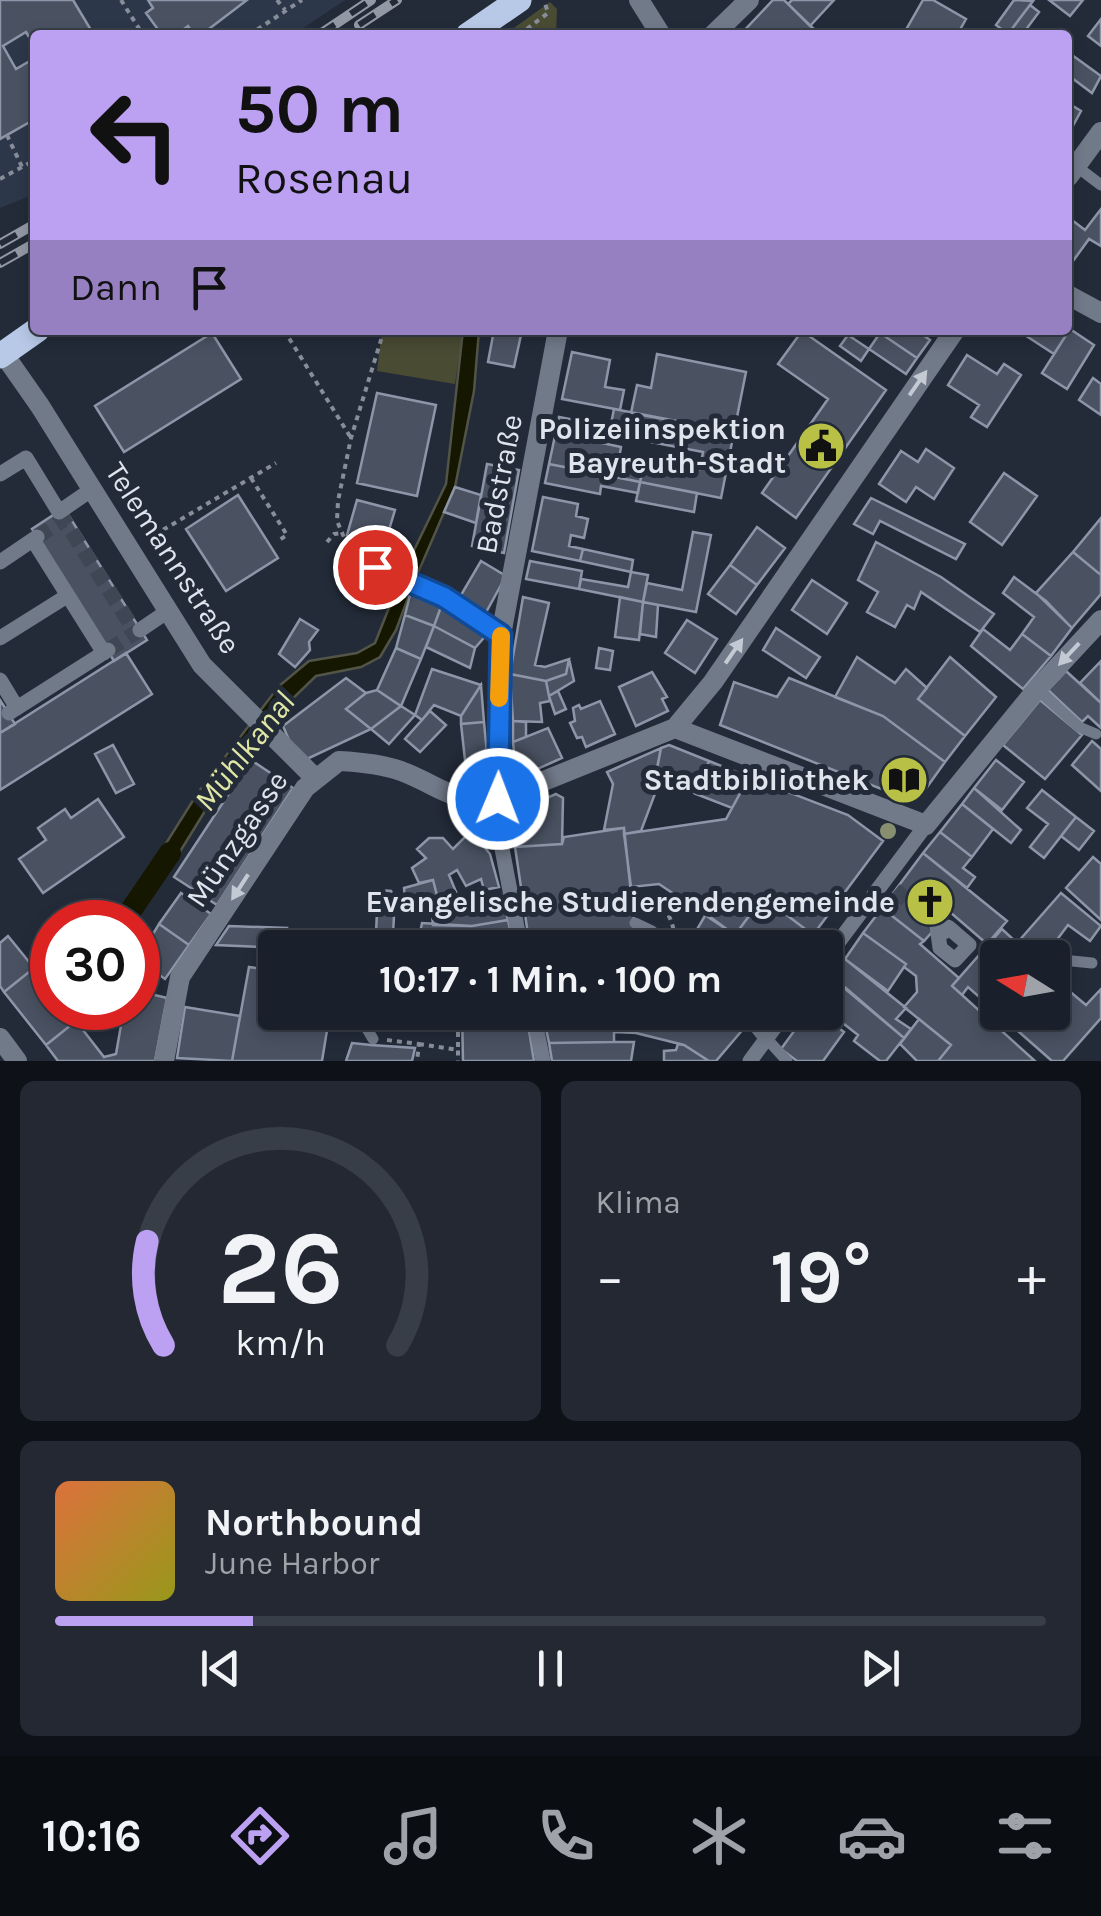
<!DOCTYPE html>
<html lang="de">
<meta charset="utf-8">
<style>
:root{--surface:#1a202b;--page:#232833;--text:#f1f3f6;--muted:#9fa3a9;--line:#383e47;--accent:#bca0f2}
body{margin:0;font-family:Karla,sans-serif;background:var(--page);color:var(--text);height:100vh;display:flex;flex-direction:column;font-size:38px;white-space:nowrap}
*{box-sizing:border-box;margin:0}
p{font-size:32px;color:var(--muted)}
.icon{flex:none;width:55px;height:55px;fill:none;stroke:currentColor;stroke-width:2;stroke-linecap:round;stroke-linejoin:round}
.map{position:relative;height:1061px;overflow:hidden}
.panel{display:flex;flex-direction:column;gap:20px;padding:20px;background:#0e1218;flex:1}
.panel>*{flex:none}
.hud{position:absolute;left:30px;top:30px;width:1042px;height:305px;border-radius:10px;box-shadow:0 5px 15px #0003,0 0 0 2px var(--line);background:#bca0f2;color:#111;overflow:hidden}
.needle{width:65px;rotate:281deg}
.controls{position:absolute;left:980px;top:940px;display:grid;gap:20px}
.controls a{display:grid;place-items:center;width:90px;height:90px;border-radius:10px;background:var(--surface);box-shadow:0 5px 15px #0003,0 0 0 2px var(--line);font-size:50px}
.speed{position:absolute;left:30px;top:900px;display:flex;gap:20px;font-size:50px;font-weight:700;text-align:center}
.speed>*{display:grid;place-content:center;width:130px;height:130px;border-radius:50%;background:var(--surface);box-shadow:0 5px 15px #0003,0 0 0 2px var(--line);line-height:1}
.speed .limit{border:15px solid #d22;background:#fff;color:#111}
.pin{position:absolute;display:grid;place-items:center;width:85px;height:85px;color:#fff;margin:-42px;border:5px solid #fff;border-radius:50%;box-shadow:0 2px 10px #0007}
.me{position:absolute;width:110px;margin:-55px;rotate:1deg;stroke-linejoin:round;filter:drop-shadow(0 0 8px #0008)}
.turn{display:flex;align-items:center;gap:35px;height:210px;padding:0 40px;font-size:45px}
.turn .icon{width:130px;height:130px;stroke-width:2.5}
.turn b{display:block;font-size:70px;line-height:85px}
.then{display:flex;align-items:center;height:95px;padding:0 40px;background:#0003;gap:20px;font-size:38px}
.big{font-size:75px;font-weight:700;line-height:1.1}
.panel .tile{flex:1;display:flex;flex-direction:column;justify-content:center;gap:15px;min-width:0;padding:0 35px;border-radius:15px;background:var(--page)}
.panel .dial{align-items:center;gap:0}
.dial svg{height:260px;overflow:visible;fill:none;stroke:var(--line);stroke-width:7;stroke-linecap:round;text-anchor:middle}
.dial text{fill:var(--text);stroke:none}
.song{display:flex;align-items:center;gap:30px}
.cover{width:120px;height:120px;border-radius:15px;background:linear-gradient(135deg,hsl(20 70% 55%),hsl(60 70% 35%))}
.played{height:10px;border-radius:5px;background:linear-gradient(90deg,var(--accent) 20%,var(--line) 20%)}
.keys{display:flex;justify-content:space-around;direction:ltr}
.heat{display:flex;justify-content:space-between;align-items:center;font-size:55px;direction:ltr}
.panel .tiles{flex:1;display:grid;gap:20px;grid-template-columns:1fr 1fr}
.tile:last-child{grid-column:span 2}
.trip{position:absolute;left:258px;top:930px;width:585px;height:100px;border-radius:10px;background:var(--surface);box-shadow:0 5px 15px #0003,0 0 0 2px var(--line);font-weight:700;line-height:100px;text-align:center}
.tab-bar{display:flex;height:160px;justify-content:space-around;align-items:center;background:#0a0d11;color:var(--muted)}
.tab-bar .icon{width:70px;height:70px}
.tab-bar .active{color:var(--accent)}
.tab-bar b{font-size:45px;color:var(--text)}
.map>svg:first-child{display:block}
.built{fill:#2c374a}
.green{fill:#494b33}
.water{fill:#161700;stroke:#525447;stroke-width:2.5}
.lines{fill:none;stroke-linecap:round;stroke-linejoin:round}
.canal{stroke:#161700;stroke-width:22}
.building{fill:#4a5262;stroke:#8d96a8;stroke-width:2.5}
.pedestrian-tunnel{stroke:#3f4754;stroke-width:15;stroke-dasharray:15 8;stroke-linecap:butt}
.path{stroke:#888e99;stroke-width:4;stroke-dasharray:5 5;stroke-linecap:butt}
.service{stroke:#717a89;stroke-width:11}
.pedestrian{stroke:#717a89;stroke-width:15}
.minor{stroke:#717a89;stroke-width:20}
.primary{stroke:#b8c9e8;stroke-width:25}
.rail-casing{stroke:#9399a4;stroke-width:10}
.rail{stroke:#232b39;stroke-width:6;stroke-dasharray:19;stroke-linecap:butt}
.tree{fill:#888f71}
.oneway{fill:#c4cad4}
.route-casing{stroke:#114b97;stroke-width:25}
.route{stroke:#1a73e8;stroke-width:18}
.slow{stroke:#f59e0b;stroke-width:18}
.labels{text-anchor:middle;stroke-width:10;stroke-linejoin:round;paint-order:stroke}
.poi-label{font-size:30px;font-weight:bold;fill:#dfe4ed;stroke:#232b39;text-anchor:end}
.street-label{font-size:30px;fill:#dfe4ed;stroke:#232b39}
.water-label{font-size:32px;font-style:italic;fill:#e0e7a4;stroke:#232b39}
</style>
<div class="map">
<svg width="1101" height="1061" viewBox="0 0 1101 1061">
<rect width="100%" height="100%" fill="#232b39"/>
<path class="built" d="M0,0H345L293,35H35V194L0,208Z"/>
<path class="green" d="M550,2L557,9L556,35H504Z
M382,330H463L455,384L377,371Z"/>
<path class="water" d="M463,330H479L474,391L455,487L417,575L404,571L446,484Z
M398,585L411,590L396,630L380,657L361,667L316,676L288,703L210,803L160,884L148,872L197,794L279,686L309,661L357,653L375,643Z"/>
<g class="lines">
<path class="canal" d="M123,922L170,853"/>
</g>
<path class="building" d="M0,0H73L94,35H35V47L26,32L3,46L16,69L35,58V119L0,139Z
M148,0H247L201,35H194L188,26L176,35H162L146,13L153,8Z
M773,0H784L815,30L811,35H740Z
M792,0H834L810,26L788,4Z
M923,0H933L966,19L957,35H903Z
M1014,0L1033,1L1008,34L996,25Z
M1049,0H1083L1070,16Z
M1030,5L1039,12L1022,35L1008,34Z
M1101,19V46L1088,36Z
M1072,55L1101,76L1092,93L1068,75V62Z
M1068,103L1081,111L1068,135Z
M1101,209V246L1089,239L1068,268V217L1085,230Z
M1068,328L1070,329L1054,354L1017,330Z
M1070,329L1094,345L1067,389L1042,373Z
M494,330L521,335L514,367L488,362Z
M882,330H916L930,340L917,358L880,333Z
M802,331L886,390L796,518L762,493L828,399L778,364Z
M212,333L241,379L124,452L95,406Z
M880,333L917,358L906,374L869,349Z
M848,335L869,349L861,361L840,346Z
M572,352L610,360L605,387L624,390L620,410L562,399Z
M657,354L746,372L734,432L631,413L637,385L651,388Z
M967,355L997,374L1004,364L1021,375L987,427L971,417L979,405L948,385Z
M1093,378L1101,384V415L1079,400Z
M377,393L436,405L417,496L357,483Z
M614,409L734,432L721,498L640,482L645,458L700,469L703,452L609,434Z
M559,417L596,424L593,441L621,447L616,477L549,464Z
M926,449L954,468L934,499L916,487L906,502L879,484L901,451L918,462Z
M629,463L644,466L640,482L626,479Z
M487,464L519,470L504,553L472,546Z
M549,464L640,482L638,493L601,486L600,494L545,483Z
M1004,473L1037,496L1002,545L970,522Z
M640,482L697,493L694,512L636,501Z
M455,487L481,495L476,523L444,512Z
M238,495L278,558L226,591L186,529Z
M543,497L578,504L576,516L588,519L584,538L571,535L569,546L583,549L580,561L532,551Z
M871,498L965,544L956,559L880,521L873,534L854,524Z
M357,500L395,510L382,553L353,544L347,535Z
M64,508L147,640L114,661L32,529Z
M1101,518V575L1073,552Z
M757,527L785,548L757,585L730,565Z
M693,532L711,535L696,612L643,602L647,583L682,590Z
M876,542L941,577L994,614L980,632L921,592L914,609L907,605L895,627L867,612L878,592L858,580Z
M583,549L633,560L631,572L580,561Z
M1073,552L1101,575V594L1072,628L1036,593Z
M481,561L506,576L484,616L458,600Z
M530,561L582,571L579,589L526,579Z
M730,565L757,585L736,614L708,594Z
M631,572L648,575L643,602L579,589L581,579L628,587Z
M1014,577L1046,601L1072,628L1051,656L1022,634L1034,617L1003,593Z
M812,580L847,603L827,634L792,610Z
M411,591L442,604L434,626L405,615Z
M523,597L549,603L535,665L545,667L569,659L566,674L546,681L510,674Z
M620,597L643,602L639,640L615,637Z
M643,602L658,605L656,637L640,634Z
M442,604L488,633L475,648L434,626Z
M405,615L434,626L421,659L396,648Z
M300,619L318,630L309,642L310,650L295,667L279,654Z
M687,620L717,639L695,673L665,653Z
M434,626L475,648L470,668L426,647Z
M776,628L820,657L806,678L763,650Z
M983,629L1010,650L1022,634L1051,656L1023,689L971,646Z
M396,648L421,659L401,706L377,690Z
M599,648L613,651L610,670L596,668Z
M126,653L152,694L0,790V733Z
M857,657L895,683L906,669L927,688L918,699L965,736L945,762L883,716L835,697Z
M950,657L996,697L965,736L918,699Z
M569,659L574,681L549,696L546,681L566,674Z
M1101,661V703L1080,683Z
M432,669L481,685L461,716L434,705L422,720L415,715Z
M1066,671L1101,703V728L1088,716L1082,722L1048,690Z
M652,672L667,697L662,699L668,711L636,726L619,687Z
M510,674L546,681L550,701L540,703L542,722L513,721Z
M346,678L366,693L346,709L371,729L307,759L289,740L283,726Z
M789,678L883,716L945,762L920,797L909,800L720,725L734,682L777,697Z
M481,685L484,722L461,724V716Z
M377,690L401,706L371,729L346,709L366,693Z
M558,691L566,709L555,714L549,696Z
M0,700L15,724L0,733Z
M1040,700L1082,735L1045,779L1003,745Z
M600,701L615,734L586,747L582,737L577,738L570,723L575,721L573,708L579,705L581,709Z
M401,706L415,715L389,744L371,729Z
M430,711L446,725L420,752L405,739Z
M513,721L526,722V737L513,742Z
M484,722L488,765L473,767L472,759L465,760L461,724Z
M548,728L562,758L524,775L516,772L513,742Z
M1092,741L1101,749V791L1072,765Z
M113,745L134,784L116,793L95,754Z
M669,745L709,761L696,794L655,778L661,748Z
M661,748L655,780L659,783L641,831L624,834V828L604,830L613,784L607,772Z
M251,760L293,788L217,905L174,877Z
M996,760L1024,782L1002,810L974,788Z
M709,761L749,777L732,808L696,794Z
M749,777L848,815L883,841L813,935L763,897L735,935L659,884L631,887L624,834L726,819Z
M974,788L1021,830L1011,843L962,804Z
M1042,790L1076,817L1044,858L1030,847L1048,824L1027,808Z
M556,794L563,798L562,844L515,847L514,812Z
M98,799L124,837L43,893L19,859L46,840L38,828L65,809L71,818Z
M962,804L993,829L972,857L940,832Z
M1076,817L1094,831L1079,850L1061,836Z
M624,828L635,930L640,929L643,948H530L515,847L562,844L564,837Z
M471,831L490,854L499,887L484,890L481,879L466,886L457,870L449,875L459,899L439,903L433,880L419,883L412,868L426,858L417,849L429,838H443L453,849Z
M940,832L972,857L963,868L975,877L967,888L923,853Z
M923,853L1007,921L987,944L950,912L924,941L882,908Z
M1093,857L1101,864V920L1066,888Z
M433,880L439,903L431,905L430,896L405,900L404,888Z
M378,890L391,891L395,898L393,934L376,933Z
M181,893L211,914L189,945L159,924Z
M1061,893L1101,926L1090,941L1068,925L1050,949L1022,947L1028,958H998V1012H1052V971L1058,976L1056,980L1086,1005L1101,989V1018L1063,1061H1052L968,987L962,995L952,986L1002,929L1017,943Z
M501,895L508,920L472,926L433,925L431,905Z
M763,897L813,935L804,948H753L735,935Z
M882,908L924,941L920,944L959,978L952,986L1035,1061H938L951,1045L904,1007L917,992L916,976L904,967L906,964L863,933Z
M706,914L735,935L753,948H686Z
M508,920L514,948H417L422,923L472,926Z
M159,924L189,945L165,979L138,959Z
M229,926L287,928L284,948L216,945Z
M863,933L906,964L888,991L845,959Z
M8,936L34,968L4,992L0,986V943Z
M845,959L906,1008L896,1019L911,1029L904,1038L831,977Z
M249,967L275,971V1012H330L322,1061H232Z
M34,968L52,992V1008H65L76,1021L46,1045L4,992Z
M833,977L904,1038L886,1061H880L854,1041L858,1035L825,1009V988Z
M138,991L167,998L155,1061H58L46,1045L76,1021L104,1057L116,1054L124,1008H138Z
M185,1007L240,1016L232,1061L177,1058Z
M462,1012H526L534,1061H463Z
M543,1012H640L639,1017L544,1019Z
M640,1012H726L745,1027L716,1061H709L684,1045L636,1033Z
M808,1012H818L844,1032L823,1061H797L781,1049Z
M639,1017L636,1033L614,1032V1042L549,1043L544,1019Z
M919,1019L951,1045L938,1061H917L900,1044Z
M614,1042H634L631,1061H552L549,1043Z
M352,1043L371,1045L415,1048L412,1061H346Z
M678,1044L684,1045L709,1061H664V1051L676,1050Z"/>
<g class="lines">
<path class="pedestrian-tunnel" d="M59,512L136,633
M37,537L64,520
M108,650L140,630
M895,890L937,926"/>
<path class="path" d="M121,0L143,35
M277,0L285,10
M249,35L302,0
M519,35L548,13L544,0
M7,135L22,167
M0,179L35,160
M284,330L351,438
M251,478L287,535L278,541
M146,540L276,463
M327,542L334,534L342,533
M364,558L347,544L337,521L338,501L351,438L384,330
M633,902C672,901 670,917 678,948
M458,1012V1048
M387,1040L419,1044L417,1061
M419,1044L458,1050V1061"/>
<path class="service" d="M1076,166L1101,185
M375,567L444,597L501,635
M1037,689L1079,727L1096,734
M635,923L652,931L656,948
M1026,956L1042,958
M1052,959L1092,963
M357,1012L373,1039
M767,1039L787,1061"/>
<path class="pedestrian" d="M0,474L26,458L59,512L91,490
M33,540L104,653
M0,562L37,537
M140,630L168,611
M0,638L67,596
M0,680L17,708
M9,713L108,650
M499,799V833L521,948
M937,926L944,932L948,927L969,945L955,960L940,948Z
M825,960L926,825
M533,1012L543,1061
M751,1019L767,1039
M750,1061L786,1012"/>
<path class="minor" d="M639,0L661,35
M713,35L749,0
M1068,177L1101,132
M1068,295L1101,313
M3,353L40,406L202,665L315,778
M675,728L713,682L955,330
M499,799L501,635L558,330
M0,1038L17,1061
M164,1061L180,977L305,788L339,761C360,762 381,764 401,771C445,788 445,801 499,799L675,728L926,825L1037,689L1101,620"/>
<path class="primary" d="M468,35L519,0
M0,356L37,330"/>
<g class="rail-casing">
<path id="rail" d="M359,25L397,0
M319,35L371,0
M0,244L35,224
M0,263L35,243"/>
</g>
<use href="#rail" class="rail"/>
</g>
<circle class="tree" cx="888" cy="831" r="8"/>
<defs><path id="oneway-solid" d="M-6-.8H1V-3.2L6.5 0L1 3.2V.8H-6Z" transform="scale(2.5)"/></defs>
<g class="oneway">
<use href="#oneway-solid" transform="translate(918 383) rotate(-55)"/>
<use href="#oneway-solid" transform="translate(734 651) rotate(-55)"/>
<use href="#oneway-solid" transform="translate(1069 654) rotate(133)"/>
<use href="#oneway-solid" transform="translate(240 887) rotate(123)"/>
</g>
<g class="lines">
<g class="route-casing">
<path id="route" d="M375,567L444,597L501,635L498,799"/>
</g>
<use href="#route" class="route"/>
<path class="slow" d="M499,698L501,636"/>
</g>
<defs>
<g id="civic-disc" transform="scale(2.5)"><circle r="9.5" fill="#b8c146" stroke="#232b39"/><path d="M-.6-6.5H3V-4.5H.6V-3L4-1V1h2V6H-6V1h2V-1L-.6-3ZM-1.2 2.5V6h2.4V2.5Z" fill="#111"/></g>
<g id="library-disc" transform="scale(2.5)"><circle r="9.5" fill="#b8c146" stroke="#232b39"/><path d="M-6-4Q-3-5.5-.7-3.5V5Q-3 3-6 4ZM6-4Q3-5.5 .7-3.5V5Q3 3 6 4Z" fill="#111"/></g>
<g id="church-disc" transform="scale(2.5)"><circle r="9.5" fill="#b8c146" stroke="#232b39"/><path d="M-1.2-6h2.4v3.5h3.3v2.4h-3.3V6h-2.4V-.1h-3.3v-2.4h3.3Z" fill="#111"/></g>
</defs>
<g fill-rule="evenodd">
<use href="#civic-disc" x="821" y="446"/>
<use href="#library-disc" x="904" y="780"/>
<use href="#church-disc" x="930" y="902"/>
</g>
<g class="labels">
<g class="poi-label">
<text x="786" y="439">Polizeiinspektion<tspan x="786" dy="34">Bayreuth-Stadt</tspan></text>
<text x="869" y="790">Stadtbibliothek</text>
<text x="895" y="912">Evangelische Studierendengemeinde</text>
</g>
<g class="street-label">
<text transform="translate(499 484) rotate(-79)" y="10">Badstraße</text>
<text transform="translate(173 558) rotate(57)" y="10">Telemannstraße</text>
<text transform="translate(237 839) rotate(-56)" y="10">Münzgasse</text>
</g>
<g class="water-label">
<text transform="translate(244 751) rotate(-52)" y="11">Mühlkanal</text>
</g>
</g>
</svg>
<div class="controls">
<a><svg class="needle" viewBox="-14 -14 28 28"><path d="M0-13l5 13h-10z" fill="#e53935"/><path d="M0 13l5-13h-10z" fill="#9fa3a9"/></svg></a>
</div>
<div class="speed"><div class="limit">30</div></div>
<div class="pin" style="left:375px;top:567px;background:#d93025"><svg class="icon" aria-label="arrive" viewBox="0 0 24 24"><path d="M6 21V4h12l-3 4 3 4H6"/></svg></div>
<svg class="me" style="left:498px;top:799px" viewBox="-20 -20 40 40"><circle r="17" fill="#1a73e8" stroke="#fff" stroke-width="3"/><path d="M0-11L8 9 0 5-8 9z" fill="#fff"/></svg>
<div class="trip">10:17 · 1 Min. · 100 m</div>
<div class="hud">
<div class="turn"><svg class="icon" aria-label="left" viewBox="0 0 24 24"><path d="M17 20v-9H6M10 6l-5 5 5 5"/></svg><div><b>50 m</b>Rosenau</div></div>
<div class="then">Dann<svg class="icon" aria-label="arrive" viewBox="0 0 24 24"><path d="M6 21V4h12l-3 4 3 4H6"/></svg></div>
</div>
</div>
<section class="panel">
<div class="tiles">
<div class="tile dial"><svg viewBox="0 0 100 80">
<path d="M14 69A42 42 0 1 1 86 69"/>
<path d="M14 69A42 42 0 0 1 9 37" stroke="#bca0f2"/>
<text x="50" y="56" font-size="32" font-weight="700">26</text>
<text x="50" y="72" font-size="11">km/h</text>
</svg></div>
<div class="tile"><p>Klima</p>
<div class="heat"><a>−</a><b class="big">19°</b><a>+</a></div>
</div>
<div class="tile">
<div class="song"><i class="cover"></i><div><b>Northbound</b><p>June Harbor</p></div></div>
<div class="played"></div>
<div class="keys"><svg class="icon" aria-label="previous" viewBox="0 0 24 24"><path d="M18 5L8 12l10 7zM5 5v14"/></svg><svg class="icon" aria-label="pause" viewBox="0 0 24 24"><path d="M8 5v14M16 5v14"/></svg><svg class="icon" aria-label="next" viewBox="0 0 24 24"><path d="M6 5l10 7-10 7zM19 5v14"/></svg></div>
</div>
</div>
</section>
<nav class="tab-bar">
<b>10:16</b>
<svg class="icon active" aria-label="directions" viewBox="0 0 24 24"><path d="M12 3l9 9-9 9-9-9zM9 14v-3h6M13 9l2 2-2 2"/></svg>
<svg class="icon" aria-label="music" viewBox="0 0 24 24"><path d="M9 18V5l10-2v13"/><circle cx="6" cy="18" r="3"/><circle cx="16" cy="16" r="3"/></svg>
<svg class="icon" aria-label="phone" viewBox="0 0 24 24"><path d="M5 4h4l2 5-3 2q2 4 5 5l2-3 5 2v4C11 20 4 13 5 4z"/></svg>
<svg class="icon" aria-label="climate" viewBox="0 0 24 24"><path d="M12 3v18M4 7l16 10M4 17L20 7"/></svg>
<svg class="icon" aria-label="car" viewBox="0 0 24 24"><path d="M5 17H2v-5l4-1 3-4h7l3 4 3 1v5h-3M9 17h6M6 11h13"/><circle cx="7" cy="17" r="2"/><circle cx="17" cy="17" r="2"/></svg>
<svg class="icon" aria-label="filters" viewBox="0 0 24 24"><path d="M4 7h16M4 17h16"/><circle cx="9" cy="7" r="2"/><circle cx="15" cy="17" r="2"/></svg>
</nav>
